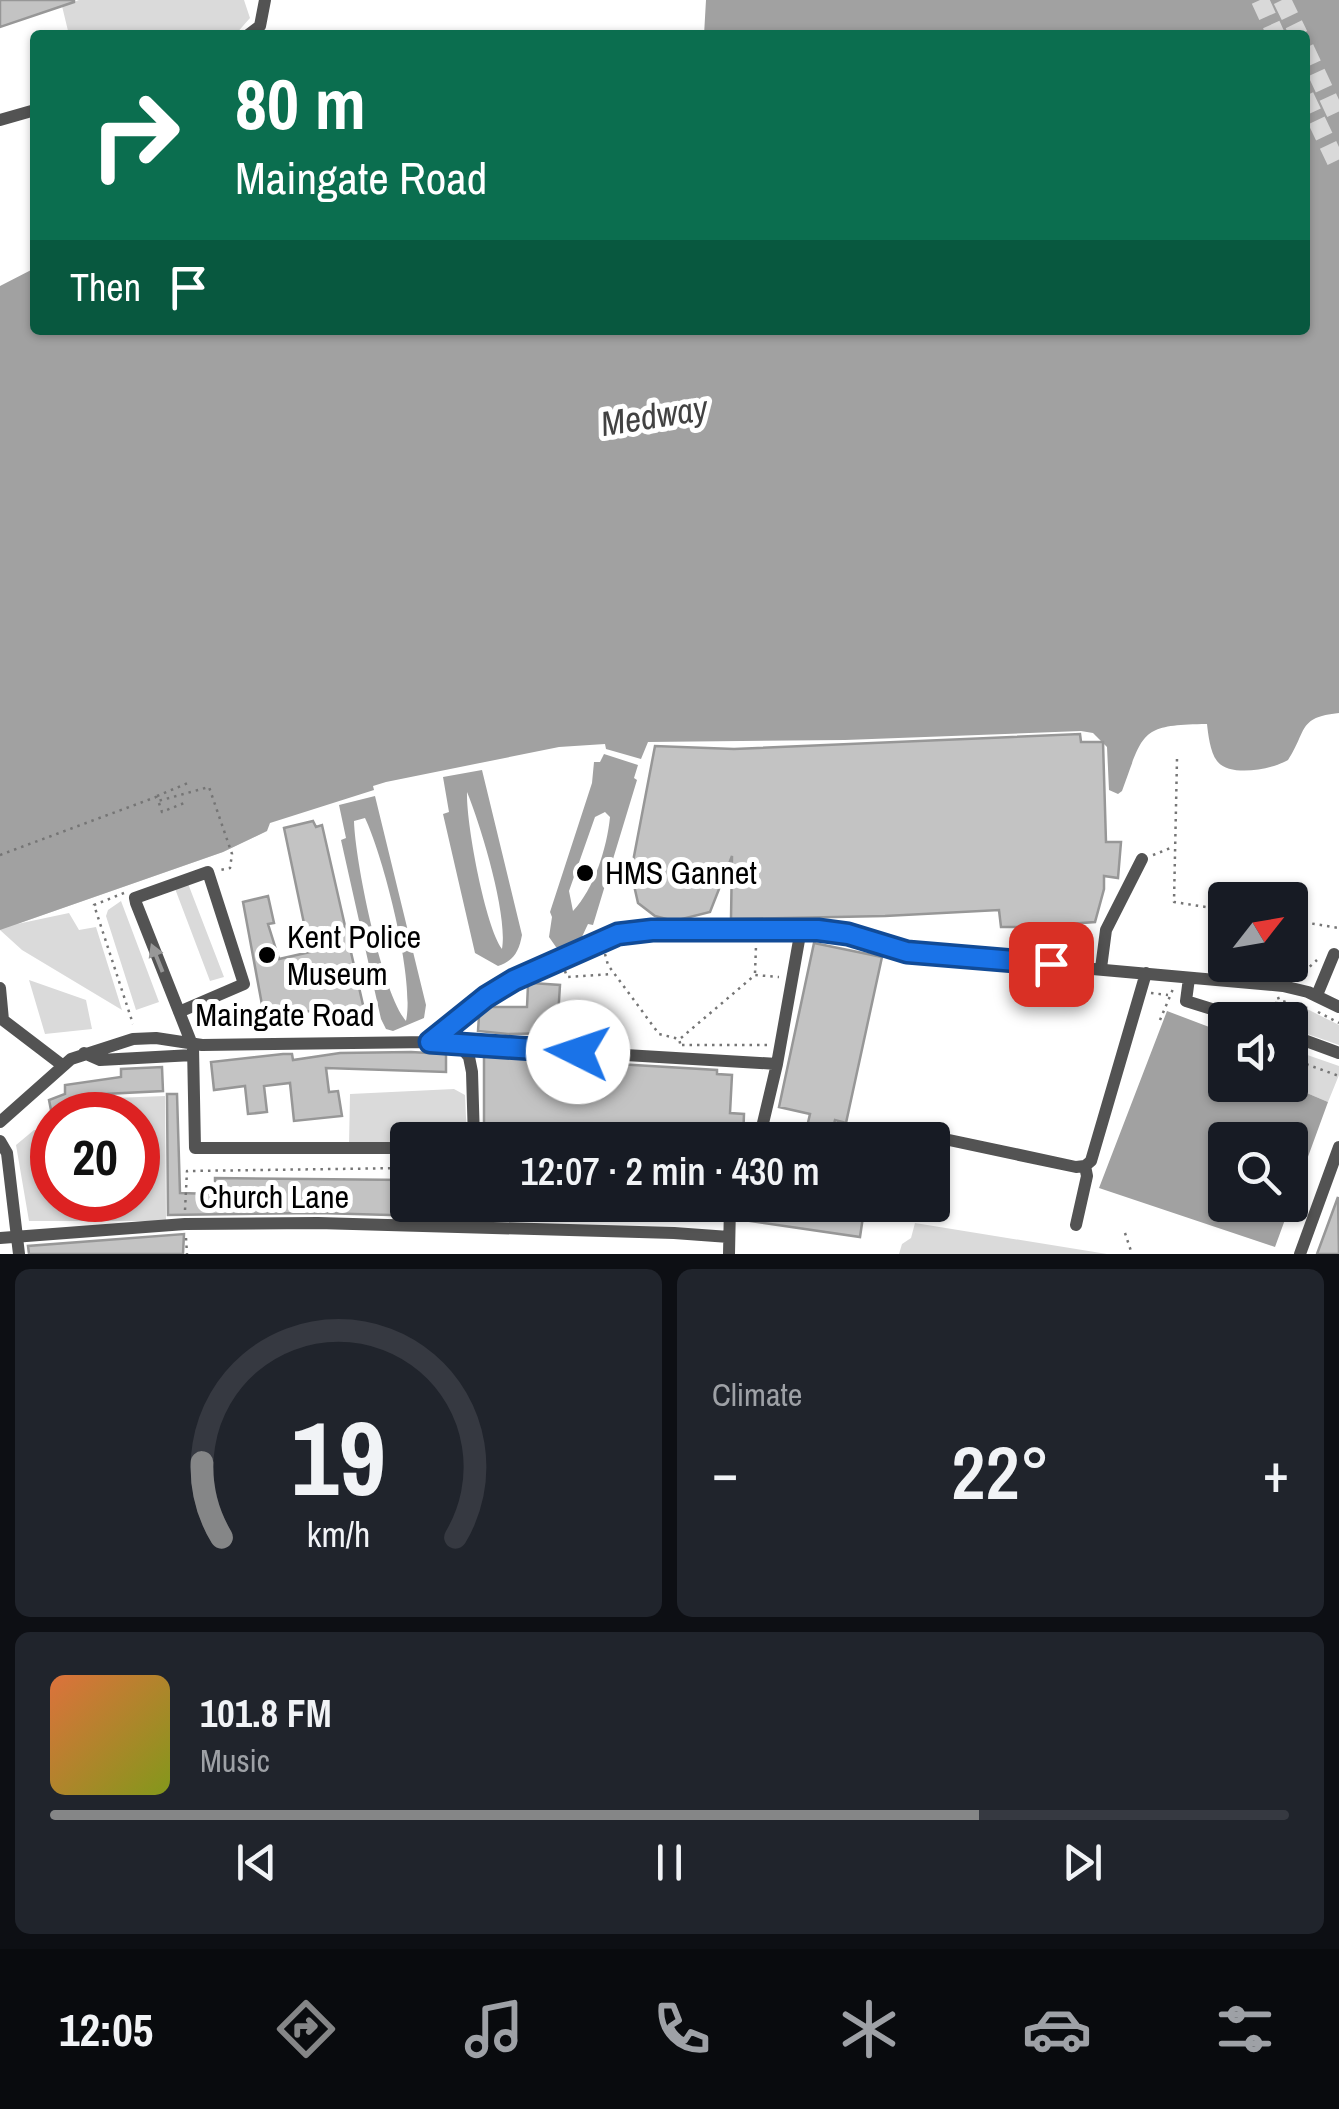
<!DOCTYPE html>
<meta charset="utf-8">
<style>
:root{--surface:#171b24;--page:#20242c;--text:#f1f3f6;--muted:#9ea1a6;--line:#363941;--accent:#858687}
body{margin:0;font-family:"Archivo Narrow",sans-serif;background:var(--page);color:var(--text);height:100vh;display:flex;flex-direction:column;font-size:38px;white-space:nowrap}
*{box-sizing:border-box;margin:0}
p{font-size:32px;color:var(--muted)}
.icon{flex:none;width:55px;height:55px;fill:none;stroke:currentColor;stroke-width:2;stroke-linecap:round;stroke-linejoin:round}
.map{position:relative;height:1254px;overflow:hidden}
.details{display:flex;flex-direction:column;gap:15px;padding:15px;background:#0d0f14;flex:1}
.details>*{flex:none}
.hud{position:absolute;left:30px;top:30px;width:1280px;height:305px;border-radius:10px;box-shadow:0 2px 8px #0004;background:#0b6e4f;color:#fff;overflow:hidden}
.needle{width:65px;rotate:59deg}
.controls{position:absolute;left:1208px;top:882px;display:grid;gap:20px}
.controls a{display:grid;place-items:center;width:100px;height:100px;border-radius:10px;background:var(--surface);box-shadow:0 2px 8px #0004;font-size:50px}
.speed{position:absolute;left:30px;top:1092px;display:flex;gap:20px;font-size:50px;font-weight:700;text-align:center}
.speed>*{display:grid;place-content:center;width:130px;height:130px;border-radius:50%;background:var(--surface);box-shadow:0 2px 8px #0004;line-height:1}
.speed .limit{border:15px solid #d22;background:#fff;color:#111}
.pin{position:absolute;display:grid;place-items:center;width:85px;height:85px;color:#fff;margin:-42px;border-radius:20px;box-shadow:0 5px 15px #0006}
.me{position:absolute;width:110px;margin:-55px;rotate:274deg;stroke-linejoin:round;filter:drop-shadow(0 0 8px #0008)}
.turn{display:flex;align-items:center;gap:35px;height:210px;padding:0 40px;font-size:45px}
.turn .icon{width:130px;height:130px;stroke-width:2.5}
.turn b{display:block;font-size:70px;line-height:85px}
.then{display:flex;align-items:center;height:95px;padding:0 40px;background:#0003;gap:20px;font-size:38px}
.big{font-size:75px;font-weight:600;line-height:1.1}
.details .widget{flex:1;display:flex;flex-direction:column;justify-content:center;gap:15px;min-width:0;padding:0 35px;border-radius:15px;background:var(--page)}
.details .dial{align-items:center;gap:0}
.dial svg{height:260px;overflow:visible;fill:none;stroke:var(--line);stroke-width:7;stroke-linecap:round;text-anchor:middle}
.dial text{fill:var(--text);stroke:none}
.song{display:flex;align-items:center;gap:30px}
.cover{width:120px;height:120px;border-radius:15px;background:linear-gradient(135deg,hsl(20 70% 55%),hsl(70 70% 35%))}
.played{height:10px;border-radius:5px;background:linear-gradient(90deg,var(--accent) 75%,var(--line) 75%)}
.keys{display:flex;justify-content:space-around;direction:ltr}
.heat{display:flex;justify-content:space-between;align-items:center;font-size:55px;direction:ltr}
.details .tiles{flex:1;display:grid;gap:15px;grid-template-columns:1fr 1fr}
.widget:last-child{grid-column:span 2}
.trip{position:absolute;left:390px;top:1122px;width:560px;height:100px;border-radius:10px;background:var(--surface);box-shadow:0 2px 8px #0004;font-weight:600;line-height:100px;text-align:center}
.tab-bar{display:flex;height:160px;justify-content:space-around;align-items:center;background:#090b0e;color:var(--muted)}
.tab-bar .icon{width:70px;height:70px}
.tab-bar .on{color:var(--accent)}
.tab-bar b{font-size:45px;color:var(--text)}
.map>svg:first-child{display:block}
.green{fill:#dadada}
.water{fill:#a1a1a1;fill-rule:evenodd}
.building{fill:#c3c3c3;stroke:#979797;stroke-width:2.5}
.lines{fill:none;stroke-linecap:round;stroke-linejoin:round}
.major-tunnel{stroke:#d9d9d9;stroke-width:18;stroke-dasharray:18 9;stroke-linecap:butt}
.path{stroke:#757575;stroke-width:2.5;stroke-dasharray:2.5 5;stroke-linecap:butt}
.minor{stroke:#535353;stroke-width:12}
.oneway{fill:#989898}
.route-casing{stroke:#114b97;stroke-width:25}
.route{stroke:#1a73e8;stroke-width:18}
.poi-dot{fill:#000;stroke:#fff;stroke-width:4}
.labels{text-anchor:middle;stroke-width:10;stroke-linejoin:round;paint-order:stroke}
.poi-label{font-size:32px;fill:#000;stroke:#fff;text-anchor:start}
.street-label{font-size:32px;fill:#000;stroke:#fff}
.water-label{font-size:35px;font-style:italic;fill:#424242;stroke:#fff}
</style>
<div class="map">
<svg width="1339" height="1254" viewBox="0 0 1339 1254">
<rect width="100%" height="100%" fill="#fff"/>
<path class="green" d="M79,0H244L250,18L235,35H69L62,6Z
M267,831L223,852L17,924L69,913L79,930L96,927L122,1010L22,950L0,930V887Z
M187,881L224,977L210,981L174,886Z
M121,901L159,1002L136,1010L106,916L108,910Z
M29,980L86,1000L92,1029L45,1034Z
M1275,1001L1309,1010L1339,1025V1045L1290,1028V1020H1275Z
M1290,1049L1339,1066V1075L1328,1102L1288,1085Z
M454,1089L465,1095L467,1140H408L407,1145H349L350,1094Z
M165,1096L166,1221H29L16,1145L34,1130L52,1129V1200H138V1115H89L88,1099Z
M915,1223L1107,1254H899L902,1244L911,1238Z"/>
<path class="water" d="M706,0H1339V713C1297,717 1307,732 1288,760C1273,769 1230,778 1217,761C1210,752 1208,733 1207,724C1140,725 1144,731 1122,791L1118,794L1109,790L1107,747L1093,733L1081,731L845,740L648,742L641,759L606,749L605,744L559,747L386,782L373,786L374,790L270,823L267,831L223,852L0,930V286L35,268V330H1305V35H704Z
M604,754L638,765L634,778L637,780L593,925L588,924L580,941L563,951L556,947L549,937L552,917L550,912L592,783L594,762H600ZM605,812L610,817C607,848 594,889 573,911L569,891L595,817Z
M482,770L522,935C519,951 514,961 498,966L475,953L443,814L449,812L443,777ZM467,792C481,826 508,915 502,949C485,925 466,823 467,792Z
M375,796L426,1005L424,1018L393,1031L386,1029L381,1019L341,840L346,838L339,805ZM365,818C384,858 415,980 406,1021C382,993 355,861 354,821Z
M1167,1011L1225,1033V1085H1288L1328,1102L1275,1247L1099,1188ZM1290,1140V1205H1225V1140Z"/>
<path class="building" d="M0,0H74V2L0,27Z
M1080,734L1081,742H1103L1106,842H1121L1118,878L1104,876V889L1095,922L1069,924V942L1019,946V927H1001L999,910L885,916L731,919L732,856L710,912L674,921L655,916L638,903L631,872L655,746L734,749Z
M313,821L316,827L322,825L366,1018L356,1020L354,1011L325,1015L323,1008L265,1021L243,902L268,896L274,923L268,924L279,959L310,952L284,828Z
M814,943L882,957L846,1123L835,1120L830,1140H804L810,1114L779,1107Z
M532,983L560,985L557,1033L508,1034L478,1031L479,1016L490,1007H527L528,985Z
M411,1052L446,1054V1072L326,1068L329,1092L338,1091L342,1116L294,1121L290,1083L264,1086L267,1112L248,1114L245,1086L214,1090L211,1062L283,1054H292L293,1060L340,1053Z
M484,1056L717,1070V1074L732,1075L730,1113L744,1114L743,1140H484Z
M162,1067L163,1091L85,1095L87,1111L79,1115H52L49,1100L65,1094V1085L121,1077V1069Z
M167,1094H177L180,1193L215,1194V1178L408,1180V1205H462L461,1217L318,1213L168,1215Z
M1338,1197L1339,1254H1317Z
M481,1205H549V1219L480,1218Z
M655,1205H718V1220L654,1219Z
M752,1205H829L864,1210L860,1237L750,1221Z
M184,1234L183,1254H29L28,1246Z"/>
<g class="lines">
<path class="major-tunnel" d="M1260,0L1276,35
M1282,0L1299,35
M1305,48L1339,121
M1305,96L1339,168"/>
<path class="path" d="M1177,759L1174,902L1225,910
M157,796L188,783L189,786
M159,803L162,812L184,803
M0,855L156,797L158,801L209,787L232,854L230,868L220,870
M1153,855L1173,847
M124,893L94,905L133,1024
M1290,920L1339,928
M605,954L608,965L659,1034L679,1039L681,1047
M565,971L567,977L613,974
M1274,971H1305L1317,960
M755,973L756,946
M1151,993L1168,995
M1278,997L1279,1000L1311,1009
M1318,1012L1339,1023
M1160,1020L1173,989
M681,1038L755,975L779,977
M682,1045H769
M1290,1066L1292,1059L1339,1076
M849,1140L850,1136
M886,1140L890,1121
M185,1210L187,1171L408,1168
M1125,1233L1132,1254
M186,1238L187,1254"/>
<path class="minor" d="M248,35L260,26L265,0
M0,120L35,110
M1101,968L1106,930L1142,859
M1189,978L1186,1001L1247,1020
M0,988L3,1020L62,1065
M1317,995L1334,954
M179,1012L244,984L208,872L135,898L136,903L193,1047L195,1148H408
M1290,1035L1339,1053
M431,1042L459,1045L469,1057L472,1072L474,1140
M459,1045L777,1064
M84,1053L100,1060L193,1055
M0,1122L71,1059L133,1039L156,1038L202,1045L431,1042L487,997L514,980L625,933L818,930L848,934L914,953L1283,986L1308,992L1339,1007
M759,1140L777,1064L801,929
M900,1140L907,1134L916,1133L1076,1167L1085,1166
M0,1141L7,1153L19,1254
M1076,1225L1087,1176L1085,1166L1091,1161L1146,973
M0,1238L185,1224L318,1223L674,1233L729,1237
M729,1254L730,1205
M1300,1254L1339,1147"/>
</g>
<defs><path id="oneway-solid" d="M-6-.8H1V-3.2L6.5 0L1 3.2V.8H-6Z" transform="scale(2.5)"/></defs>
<use class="oneway" href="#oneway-solid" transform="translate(157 958) rotate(-112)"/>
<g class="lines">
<g class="route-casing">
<path id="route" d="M578,1052L430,1042L486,997L514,980L618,934L652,930H818L848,934L907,952L1051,964"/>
</g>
<use href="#route" class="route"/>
</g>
<g class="poi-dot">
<circle cx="585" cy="873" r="10"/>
<circle cx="267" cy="955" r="10"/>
</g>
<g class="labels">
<g class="poi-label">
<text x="605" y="884">HMS Gannet</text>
<text x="287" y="948">Kent Police<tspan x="287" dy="37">Museum</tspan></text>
</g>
<g class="street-label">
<text x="285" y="1026">Maingate Road</text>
<text x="274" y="1208">Church Lane</text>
</g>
<g class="water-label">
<text transform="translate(654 416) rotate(-9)" y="12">Medway</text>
</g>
</g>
</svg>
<div class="controls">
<a><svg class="needle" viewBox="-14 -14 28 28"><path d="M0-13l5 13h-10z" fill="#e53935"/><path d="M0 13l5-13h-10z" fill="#9ea1a6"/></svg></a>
<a><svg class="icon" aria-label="sound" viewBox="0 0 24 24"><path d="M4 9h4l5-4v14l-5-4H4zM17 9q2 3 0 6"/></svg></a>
<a><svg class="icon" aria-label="search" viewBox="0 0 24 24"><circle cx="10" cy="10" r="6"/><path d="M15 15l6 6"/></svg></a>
</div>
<div class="speed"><div class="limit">20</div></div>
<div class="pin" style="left:1051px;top:964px;background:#d93025"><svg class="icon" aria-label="arrive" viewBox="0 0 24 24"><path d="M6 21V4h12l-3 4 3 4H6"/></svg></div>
<svg class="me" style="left:578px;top:1052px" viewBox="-20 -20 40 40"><circle r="19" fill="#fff"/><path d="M0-13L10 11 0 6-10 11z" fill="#1a73e8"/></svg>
<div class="trip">12:07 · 2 min · 430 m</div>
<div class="hud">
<div class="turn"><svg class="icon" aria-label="right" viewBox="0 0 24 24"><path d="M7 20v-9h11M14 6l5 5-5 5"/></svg><div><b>80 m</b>Maingate Road</div></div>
<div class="then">Then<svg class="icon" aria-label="arrive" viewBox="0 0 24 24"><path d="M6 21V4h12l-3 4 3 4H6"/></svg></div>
</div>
</div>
<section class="details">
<div class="tiles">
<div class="widget dial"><svg viewBox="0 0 100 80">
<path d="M14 69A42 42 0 1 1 86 69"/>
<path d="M14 69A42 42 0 0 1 8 46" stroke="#858687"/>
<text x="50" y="56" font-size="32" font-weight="700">19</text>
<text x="50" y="72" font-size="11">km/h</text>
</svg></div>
<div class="widget"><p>Climate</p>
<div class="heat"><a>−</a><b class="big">22°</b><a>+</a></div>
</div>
<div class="widget">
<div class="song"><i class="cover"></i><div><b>101.8 FM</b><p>Music</p></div></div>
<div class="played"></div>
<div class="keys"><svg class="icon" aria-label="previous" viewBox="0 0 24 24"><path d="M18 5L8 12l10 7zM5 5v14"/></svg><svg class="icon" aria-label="pause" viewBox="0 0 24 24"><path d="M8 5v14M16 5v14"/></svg><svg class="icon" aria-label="next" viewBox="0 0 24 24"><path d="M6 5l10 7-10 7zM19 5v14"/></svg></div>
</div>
</div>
</section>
<nav class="tab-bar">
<b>12:05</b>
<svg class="icon on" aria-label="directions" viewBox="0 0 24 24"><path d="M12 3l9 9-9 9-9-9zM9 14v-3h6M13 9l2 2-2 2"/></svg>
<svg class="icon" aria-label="music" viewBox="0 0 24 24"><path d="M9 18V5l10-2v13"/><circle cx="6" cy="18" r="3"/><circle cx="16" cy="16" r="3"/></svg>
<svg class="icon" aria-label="phone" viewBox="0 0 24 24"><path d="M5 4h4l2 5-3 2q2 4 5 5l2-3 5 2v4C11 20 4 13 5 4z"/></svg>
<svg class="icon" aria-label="climate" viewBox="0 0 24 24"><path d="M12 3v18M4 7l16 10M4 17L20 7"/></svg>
<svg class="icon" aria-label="car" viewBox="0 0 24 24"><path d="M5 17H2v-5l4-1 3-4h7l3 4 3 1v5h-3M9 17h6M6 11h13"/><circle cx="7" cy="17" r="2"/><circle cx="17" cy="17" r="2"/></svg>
<svg class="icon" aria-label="filters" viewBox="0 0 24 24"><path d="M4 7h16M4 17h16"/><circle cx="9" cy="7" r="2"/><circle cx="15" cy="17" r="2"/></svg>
</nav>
